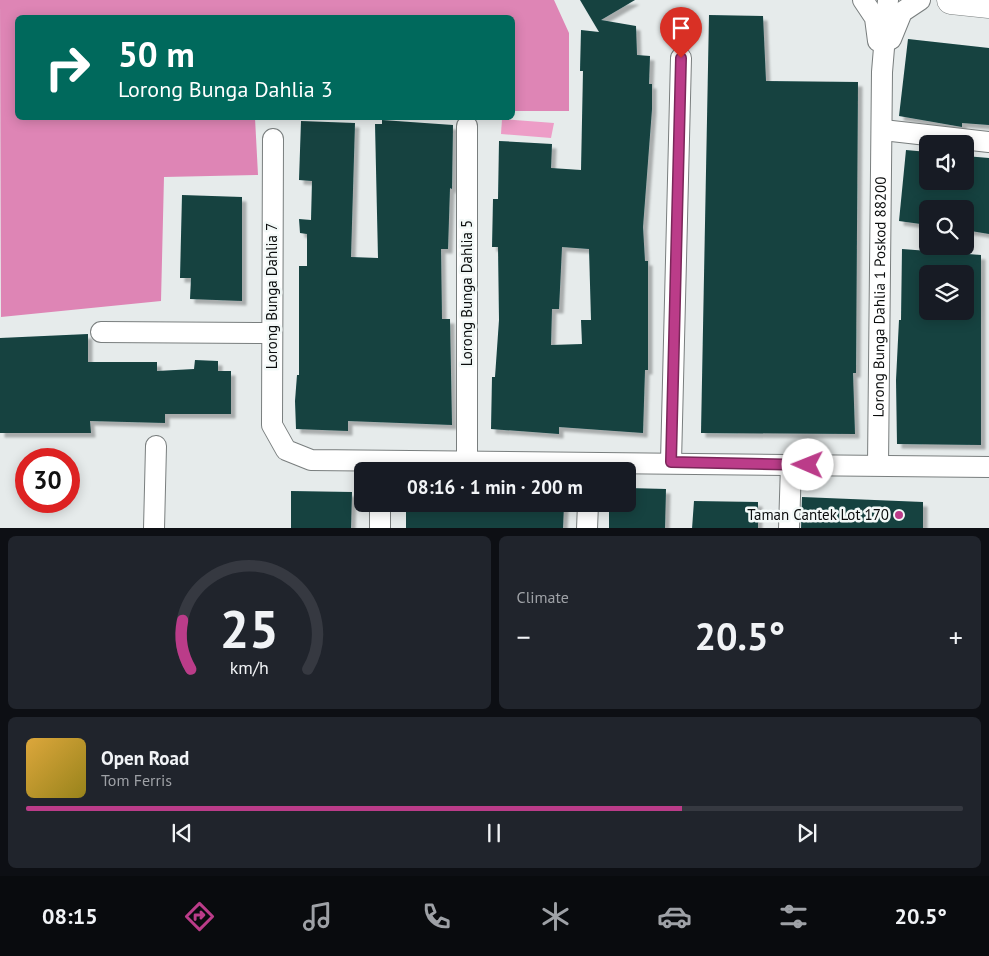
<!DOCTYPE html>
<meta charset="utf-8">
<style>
:root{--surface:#171b24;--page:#20242c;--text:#f1f3f6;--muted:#9ea1a6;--line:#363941;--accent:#bb3c89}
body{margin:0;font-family:"PT Sans",sans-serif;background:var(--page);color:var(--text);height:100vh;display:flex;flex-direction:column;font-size:19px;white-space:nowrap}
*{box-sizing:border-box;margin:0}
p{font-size:16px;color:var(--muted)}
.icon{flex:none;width:28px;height:28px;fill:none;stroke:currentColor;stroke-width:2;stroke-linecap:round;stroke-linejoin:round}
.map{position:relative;height:528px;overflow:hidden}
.drawer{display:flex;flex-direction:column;gap:8px;padding:8px;background:#0d0f14;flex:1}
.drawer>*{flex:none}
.hud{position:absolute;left:15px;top:15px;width:500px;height:105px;border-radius:8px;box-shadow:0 2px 12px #0003;background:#00695c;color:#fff;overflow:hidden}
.controls{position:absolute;left:919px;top:135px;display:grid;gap:10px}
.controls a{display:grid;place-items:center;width:55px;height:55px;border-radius:8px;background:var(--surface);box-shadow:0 2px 12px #0003;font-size:25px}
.speed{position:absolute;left:15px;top:448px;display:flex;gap:10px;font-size:25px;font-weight:700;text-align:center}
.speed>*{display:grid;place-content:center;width:65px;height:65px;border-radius:50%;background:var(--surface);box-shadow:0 2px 12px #0003;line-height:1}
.speed .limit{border:8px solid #d22;background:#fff;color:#111}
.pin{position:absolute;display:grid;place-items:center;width:42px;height:42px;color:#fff;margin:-51px -21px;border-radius:50% 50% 50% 0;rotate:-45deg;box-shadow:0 0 5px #0007}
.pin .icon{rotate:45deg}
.me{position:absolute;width:55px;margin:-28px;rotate:271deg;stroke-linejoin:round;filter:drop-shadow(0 0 4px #0008)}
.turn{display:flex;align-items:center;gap:18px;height:105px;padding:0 20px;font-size:22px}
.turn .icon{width:65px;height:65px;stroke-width:2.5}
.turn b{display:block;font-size:35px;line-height:42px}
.big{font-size:38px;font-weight:700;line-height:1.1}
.drawer .tile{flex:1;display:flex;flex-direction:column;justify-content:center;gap:8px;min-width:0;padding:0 18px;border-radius:8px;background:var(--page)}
.drawer .dial{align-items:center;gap:0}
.dial svg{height:130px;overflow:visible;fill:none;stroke:var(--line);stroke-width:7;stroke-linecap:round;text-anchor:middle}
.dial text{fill:var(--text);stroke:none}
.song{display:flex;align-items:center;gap:15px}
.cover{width:60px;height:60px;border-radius:8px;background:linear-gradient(135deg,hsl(40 70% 55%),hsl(50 70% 35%))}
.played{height:5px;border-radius:2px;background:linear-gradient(90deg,var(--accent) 70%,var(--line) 70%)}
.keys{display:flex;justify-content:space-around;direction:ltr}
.heat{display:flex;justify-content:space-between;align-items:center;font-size:28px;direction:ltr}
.drawer .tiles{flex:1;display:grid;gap:8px;grid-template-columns:1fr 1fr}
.tile:last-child{grid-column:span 2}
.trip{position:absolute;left:354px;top:462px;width:282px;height:50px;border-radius:8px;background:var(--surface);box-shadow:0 2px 12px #0003;font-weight:700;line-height:50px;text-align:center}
.tab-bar{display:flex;height:80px;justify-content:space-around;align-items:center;background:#090b0e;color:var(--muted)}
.tab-bar .icon{width:35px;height:35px}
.tab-bar .active{color:var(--accent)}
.tab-bar b{font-size:22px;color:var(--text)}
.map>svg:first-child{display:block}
.green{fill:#ed9dc7}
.forest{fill:#de85b5}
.building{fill:#144241;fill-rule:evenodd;filter:url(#shadow)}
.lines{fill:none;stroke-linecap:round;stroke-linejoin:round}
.street-casing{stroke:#797e7e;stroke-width:22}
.secondary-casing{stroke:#797e7e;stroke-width:29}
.street{stroke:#fff;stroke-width:20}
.secondary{stroke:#fff;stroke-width:28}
.route-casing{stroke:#7a2759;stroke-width:12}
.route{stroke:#bb3c89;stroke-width:9}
.poi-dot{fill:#bb3c89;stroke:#f3f9f8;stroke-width:2}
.labels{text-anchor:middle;stroke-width:5;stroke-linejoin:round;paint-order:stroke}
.street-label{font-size:15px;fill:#0b0d0d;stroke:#f3f9f8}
.poi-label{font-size:15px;fill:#0b0d0d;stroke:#f3f9f8;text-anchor:end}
</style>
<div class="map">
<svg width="989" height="529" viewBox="0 0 989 529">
<defs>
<filter id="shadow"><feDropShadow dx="4.5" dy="4.5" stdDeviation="1" flood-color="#0004"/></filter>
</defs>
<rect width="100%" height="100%" fill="#e6ebeb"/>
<path class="green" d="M502,119L554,123L551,138L501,134Z"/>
<path class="forest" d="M0,0H554L569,33V111H513L512,18H18V118H255L258,175L164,177L161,301L1,317Z"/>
<path class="building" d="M580,0H635L601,20L636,26L637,55L650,56L649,84H652V109L643,227L645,261H648V370H645L643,433L559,427V434L491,429L492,377H495L499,320L498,247H492L493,199H498L499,141L552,144L551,168L581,170L583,71H580L581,30L599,32ZM562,247L589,249L591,320H581L582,344L551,345L552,309H559Z
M709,15L763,16L766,81L858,82L856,373H853L855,434L701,433Z
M908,39L989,48V125L962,123V127L899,116Z
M382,120L453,125L452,189L450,188L448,249H441L442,319H450L452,425L348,421V431L296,429L295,401L297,375H299V266H307V234L300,233L299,219L311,220L312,181L299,180L301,121L355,123L351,257L378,258L375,124H382Z
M906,150L928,152V181H965V156L989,158V234L965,230V209H928V225L899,221Z
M182,195L242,197V301L190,299L191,278H180Z
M902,249L981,255V445L897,444L896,380L899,320H901ZM928,274H965V311H928Z
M88,334V362H157V371L194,369L195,360L218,361V371H231V414H165V423L90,421L91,433H0V338Z
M628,488L666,489L665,529H609V504H628Z
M291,491L352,492L351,529H291Z
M802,497L923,502V529H801Z
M694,501L758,502V529H692Z
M406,504H564L563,529H406Z"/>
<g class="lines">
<g class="street-casing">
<g id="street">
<path d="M863,0L875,18L878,41"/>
<path d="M891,39L902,12L920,0"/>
<path d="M467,126V460"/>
<path d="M883,130L989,142"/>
<path d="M273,139L272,425L286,450L311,460L989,467"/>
<path d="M101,332L271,333"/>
<path d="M671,462L681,58"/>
<path id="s1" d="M878,465L882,72L888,0"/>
<path d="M154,529L156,446"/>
<path d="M380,529V504"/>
<path d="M587,529L588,504"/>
<path d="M789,529L791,465"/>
</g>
</g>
<g class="secondary-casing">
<path id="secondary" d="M951,0L989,4"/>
</g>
<use href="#street" class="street"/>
<use href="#secondary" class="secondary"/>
</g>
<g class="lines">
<g class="route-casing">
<path id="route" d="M681,58L671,462L808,465"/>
</g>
<use href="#route" class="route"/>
</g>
<circle class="poi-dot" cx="899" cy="515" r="5"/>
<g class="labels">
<g class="street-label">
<text transform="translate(467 293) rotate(-90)" y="5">Lorong Bunga Dahlia 5</text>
<text transform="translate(272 296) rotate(-90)" y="5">Lorong Bunga Dahlia 7</text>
<text dy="5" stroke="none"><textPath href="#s1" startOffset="168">Lorong Bunga Dahlia 1 Poskod 88200</textPath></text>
</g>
<g class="poi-label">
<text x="889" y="520">Taman Cantek Lot 170</text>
</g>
</g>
</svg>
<div class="controls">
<a><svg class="icon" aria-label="sound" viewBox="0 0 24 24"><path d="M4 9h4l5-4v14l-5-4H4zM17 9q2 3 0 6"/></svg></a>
<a><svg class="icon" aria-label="search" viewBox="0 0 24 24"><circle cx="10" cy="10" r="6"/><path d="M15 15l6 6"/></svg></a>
<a><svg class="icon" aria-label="layers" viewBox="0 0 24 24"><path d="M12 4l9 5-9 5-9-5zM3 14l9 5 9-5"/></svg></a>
</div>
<div class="speed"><div class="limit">30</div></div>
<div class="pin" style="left:681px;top:58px;background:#d93025"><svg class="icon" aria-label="arrive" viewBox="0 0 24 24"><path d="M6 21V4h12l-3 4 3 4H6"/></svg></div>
<svg class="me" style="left:808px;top:465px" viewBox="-20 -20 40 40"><circle r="19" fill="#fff"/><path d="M0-13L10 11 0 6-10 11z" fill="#bb3c89"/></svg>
<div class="trip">08:16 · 1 min · 200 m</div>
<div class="hud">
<div class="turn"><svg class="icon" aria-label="right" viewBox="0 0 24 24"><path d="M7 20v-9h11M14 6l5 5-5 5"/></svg><div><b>50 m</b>Lorong Bunga Dahlia 3</div></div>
</div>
</div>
<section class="drawer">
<div class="tiles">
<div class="tile dial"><svg viewBox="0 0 100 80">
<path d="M14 69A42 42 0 1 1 86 69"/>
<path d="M14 69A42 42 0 0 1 9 39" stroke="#bb3c89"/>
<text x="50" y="56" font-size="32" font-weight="700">25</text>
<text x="50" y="72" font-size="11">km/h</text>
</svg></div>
<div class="tile"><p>Climate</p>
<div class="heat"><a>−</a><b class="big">20.5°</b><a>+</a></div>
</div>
<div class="tile">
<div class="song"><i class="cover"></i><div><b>Open Road</b><p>Tom Ferris</p></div></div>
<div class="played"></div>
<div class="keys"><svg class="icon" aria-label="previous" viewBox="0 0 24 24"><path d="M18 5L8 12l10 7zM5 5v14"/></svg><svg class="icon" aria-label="pause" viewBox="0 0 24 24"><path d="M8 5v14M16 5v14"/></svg><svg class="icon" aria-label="next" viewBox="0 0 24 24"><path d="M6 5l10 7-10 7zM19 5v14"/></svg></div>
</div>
</div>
</section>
<nav class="tab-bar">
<b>08:15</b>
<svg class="icon active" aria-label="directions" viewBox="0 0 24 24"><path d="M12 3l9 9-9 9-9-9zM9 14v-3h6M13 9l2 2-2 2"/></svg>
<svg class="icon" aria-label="music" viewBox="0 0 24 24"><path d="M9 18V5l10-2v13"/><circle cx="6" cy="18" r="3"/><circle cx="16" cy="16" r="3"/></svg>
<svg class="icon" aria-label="phone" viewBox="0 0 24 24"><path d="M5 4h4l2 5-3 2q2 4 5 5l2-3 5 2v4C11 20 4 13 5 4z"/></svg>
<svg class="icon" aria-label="climate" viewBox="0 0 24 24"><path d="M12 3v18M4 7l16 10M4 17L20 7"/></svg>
<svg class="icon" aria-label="car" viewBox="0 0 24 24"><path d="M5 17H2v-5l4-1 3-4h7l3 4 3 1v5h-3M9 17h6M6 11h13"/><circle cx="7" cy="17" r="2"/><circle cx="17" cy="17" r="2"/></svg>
<svg class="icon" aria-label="filters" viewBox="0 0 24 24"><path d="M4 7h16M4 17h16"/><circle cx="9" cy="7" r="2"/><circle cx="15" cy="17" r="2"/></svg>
<b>20.5°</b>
</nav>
